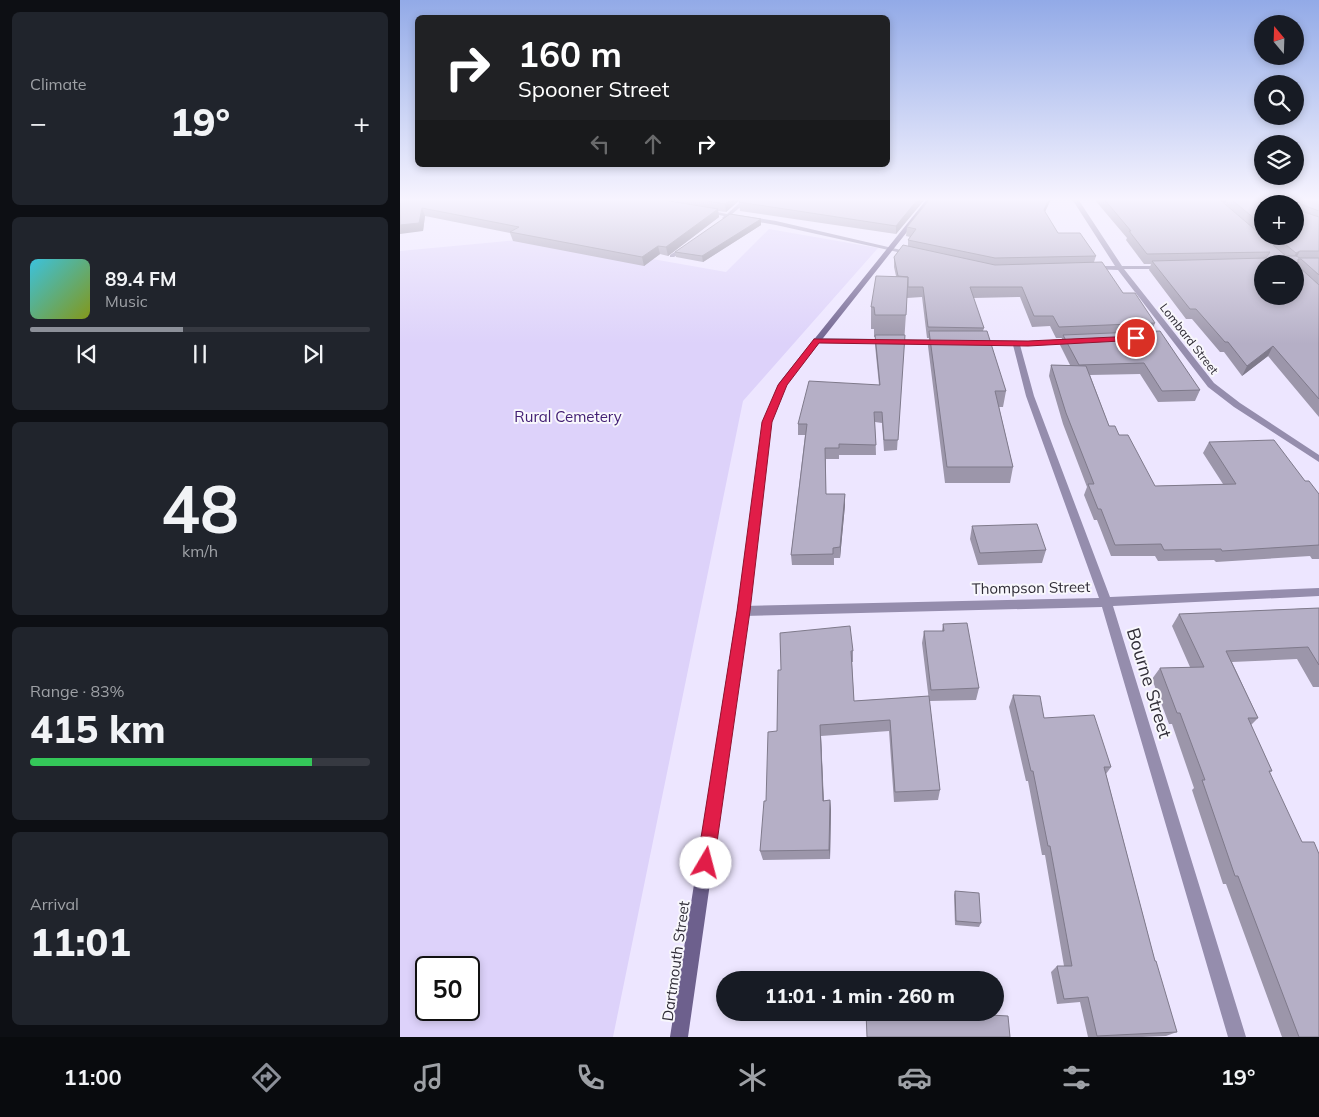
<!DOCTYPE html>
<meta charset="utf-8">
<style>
:root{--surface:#171b24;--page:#20242c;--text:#f1f3f6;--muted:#9ea1a6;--line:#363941;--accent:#8c9099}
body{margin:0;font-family:Mulish,sans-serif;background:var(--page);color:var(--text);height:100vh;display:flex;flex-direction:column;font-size:19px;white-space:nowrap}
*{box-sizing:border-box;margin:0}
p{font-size:16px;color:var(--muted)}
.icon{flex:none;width:28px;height:28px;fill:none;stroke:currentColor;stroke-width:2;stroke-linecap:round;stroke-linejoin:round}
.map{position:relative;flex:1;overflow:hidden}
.drawer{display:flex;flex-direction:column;gap:12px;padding:12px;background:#0d0f14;width:400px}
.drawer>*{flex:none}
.banner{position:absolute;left:15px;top:15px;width:475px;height:152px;border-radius:8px;box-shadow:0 2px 8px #0003;background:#202124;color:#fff;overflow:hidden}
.needle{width:32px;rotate:341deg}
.controls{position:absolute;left:854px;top:15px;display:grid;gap:10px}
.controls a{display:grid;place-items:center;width:50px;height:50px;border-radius:50%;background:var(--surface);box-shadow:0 2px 8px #0003;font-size:25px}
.speed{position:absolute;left:15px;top:956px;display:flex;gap:10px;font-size:25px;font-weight:700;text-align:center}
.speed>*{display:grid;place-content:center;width:65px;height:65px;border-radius:50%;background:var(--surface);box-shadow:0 2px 8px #0003;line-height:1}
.speed .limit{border:2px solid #111;border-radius:8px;background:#fff;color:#111}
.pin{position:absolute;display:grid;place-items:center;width:42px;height:42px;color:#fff;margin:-21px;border:2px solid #fff;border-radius:50%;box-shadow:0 1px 5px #0007}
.me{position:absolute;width:55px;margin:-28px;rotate:8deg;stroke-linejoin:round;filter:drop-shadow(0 0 4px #0008)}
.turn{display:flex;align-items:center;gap:18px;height:105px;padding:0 20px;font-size:22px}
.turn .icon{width:65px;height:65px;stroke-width:2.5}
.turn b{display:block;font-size:35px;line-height:42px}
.lanes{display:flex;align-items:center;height:48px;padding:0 20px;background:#0003;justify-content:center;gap:25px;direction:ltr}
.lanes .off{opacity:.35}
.big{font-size:38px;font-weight:800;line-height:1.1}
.drawer .widget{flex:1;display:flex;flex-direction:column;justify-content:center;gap:8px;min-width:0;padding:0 18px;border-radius:8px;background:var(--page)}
.drawer .dial{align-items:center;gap:0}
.dial b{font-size:65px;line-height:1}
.song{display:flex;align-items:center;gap:15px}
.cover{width:60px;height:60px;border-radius:8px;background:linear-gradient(135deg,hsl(190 70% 55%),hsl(70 70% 35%))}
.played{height:5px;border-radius:2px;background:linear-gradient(90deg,var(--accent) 45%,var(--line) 45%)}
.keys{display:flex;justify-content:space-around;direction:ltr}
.heat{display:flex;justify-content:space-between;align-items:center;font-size:28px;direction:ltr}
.charge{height:8px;border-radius:4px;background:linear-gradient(90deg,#34c759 83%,var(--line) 0)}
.trip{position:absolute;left:316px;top:971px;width:288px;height:50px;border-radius:25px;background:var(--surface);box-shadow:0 2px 8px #0003;font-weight:800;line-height:50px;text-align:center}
.tab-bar{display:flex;height:80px;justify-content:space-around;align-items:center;background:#090b0e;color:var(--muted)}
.tab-bar .icon{width:35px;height:35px}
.tab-bar .on{color:var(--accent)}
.tab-bar b{font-size:22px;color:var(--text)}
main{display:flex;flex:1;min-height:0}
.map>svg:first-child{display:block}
.green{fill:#ddd2fa;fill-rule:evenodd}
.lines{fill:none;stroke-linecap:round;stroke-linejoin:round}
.street{fill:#958dad;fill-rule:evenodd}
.secondary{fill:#6d608d;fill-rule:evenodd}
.wall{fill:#9c96aa;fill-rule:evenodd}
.shaded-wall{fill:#7f7a8b}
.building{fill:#b5afc6;stroke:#7f7a8b;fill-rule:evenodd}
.route{fill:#e11d48;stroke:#92132f}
.labels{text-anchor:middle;stroke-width:4;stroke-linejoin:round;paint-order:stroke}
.far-street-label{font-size:12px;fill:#302d37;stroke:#f8f7fc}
.park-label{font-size:15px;fill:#432074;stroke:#f8f7fc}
.street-label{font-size:15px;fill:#302d37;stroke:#f8f7fc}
.near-street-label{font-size:18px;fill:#302d37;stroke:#f8f7fc}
</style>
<main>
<section class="drawer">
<div class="widget"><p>Climate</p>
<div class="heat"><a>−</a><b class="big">19°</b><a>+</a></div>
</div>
<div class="widget">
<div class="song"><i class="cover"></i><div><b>89.4 FM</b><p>Music</p></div></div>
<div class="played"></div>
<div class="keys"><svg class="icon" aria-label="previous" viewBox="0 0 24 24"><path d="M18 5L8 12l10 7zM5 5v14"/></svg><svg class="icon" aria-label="pause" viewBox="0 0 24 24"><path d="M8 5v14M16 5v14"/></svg><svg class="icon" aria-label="next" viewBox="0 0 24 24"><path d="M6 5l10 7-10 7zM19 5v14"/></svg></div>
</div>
<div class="widget dial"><b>48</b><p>km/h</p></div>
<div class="widget"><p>Range · 83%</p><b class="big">415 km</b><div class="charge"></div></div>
<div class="widget"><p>Arrival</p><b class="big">11:01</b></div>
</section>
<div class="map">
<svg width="919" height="1037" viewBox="0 0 919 1037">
<rect width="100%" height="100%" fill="#ede6ff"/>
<path class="green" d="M369,229L478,248L343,401L213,1037H0V251L151,237L156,242L326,272ZM26,968H69V1010H26Z"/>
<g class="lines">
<path class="street" d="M344,199H350L332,214L376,221L514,253L511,255L376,225L329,217L325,220L322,218L324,216L304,212L307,210L327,214Z
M672,199H678L722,266H766L767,267L764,269H724L814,383L840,403L919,455V462L834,407L808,387L718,270L692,269L691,268L694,266H715Z
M287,244L289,245V247L274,257H270V255Z
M414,338L541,340L545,342L541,344L417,342L413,340Z
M673,339H676V343L620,345L634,396L710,597L919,588V596L713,606L846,1037H828L702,607L343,616L339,614L337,611L339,608L343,606L699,598L626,396L613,345L578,344L574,342L578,340L628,341Z"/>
<path class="secondary" d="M527,199H533L386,385L371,422L349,611L288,1037H270L337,611L363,422L379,383Z
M810,199L816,200L857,199L815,204Z"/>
</g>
<path class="wall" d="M0,199H341L326,212L318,211L319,217L268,256L260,254L244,266L113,241L110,233L25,216L23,231Z
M343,199H525L496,234L340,211L339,202Z
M530,199H651L645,212L658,233L696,256L694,262L723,293L755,323L752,331L800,390L795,401L758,402L740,374L690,375L709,426L719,435L755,486L823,484L803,453L809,442L905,481L919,494V559H912L910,556L816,562L814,560L758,561L755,556H711L697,520H694L684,495L687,487L663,424L649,376L651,365H670L660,345L662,338H656L650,326L632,327L620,297L573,298L584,328L583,331L606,391L603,407H599L613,467L610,483H545L528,346L529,338H527L522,297L507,298L497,450L484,451L482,423L475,422L476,455H439V459H426V494H445V505L440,558H434V565H392L391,555L405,435H398V424L479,385L475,345V337H474V329H471V307L496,276L494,267V257L508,246V240L510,237L506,236L507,227Z
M694,199H819L825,204L827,199H919V417L868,356L842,376L824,352H820L792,319H786L749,270L751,264H744L726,240L727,238ZM862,204L895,236H862Z
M361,219V225L303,262L276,257L275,252Z
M572,526L646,550L642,563L578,565L570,539Z
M919,608V687H913L897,659L832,662L858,718L851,725L872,771L870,772L919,1037H882L826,884H823L792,790L794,788L772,724H769L752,679L760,668L790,667L772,626L779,614Z
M543,624L579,688L576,700L529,701L522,643L524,631H542Z
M453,651V662H452L454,701L529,696L540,790L538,800L494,802L489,731L421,736L424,801L430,800L431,810L430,859L363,860L360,851L366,801L377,731L381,670Z
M613,695L711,767L706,774L755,961L777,1032L766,1036L742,1037H688L680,1002L657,1004L651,972L657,966H664L645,855H642L628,781H626L609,707Z
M555,891L581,923L579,927L555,925L554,895Z"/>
<path class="shaded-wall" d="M331,199H341L326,212L325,204Z
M518,199H525L496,234V226Z
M649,199H651L642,218L644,210Z
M22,208L25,216L23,231L0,234V225Z
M318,209L319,217L268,256L266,247Z
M361,219V225L303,262L302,256Z
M258,246L260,254L244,266L242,257Z
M900,251L895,260L891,262L896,253Z
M873,346L868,356L842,376L847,366Z
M445,494V505L440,558V547Z
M420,725L421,736L424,810L423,801Z
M430,800L431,810L430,859L429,850Z"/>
<path class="building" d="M0,199H257L318,209L266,247L258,246L242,257L110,232L119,227L22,208L19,223L0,225Z
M296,199H331L325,204Z
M343,199H518L496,226L339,202Z
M530,199H649L644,210L658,233H680L696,256L595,258L508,240L516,229L507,227Z
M704,199H819L886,256H896L900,258H919V275L901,259H898V266L919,285V399L873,346L847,366L828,342H825L796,309H790L752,261L866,258L870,252L747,254L729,231H731ZM862,264H895V296H862Z
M831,199H919V211L898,203V210L919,217V251H900L896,253L875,236H895V204H862V225Z
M330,214L361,219L302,256L275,252Z
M503,245L595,265L702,262L723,293H735L755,323L659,327L653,316H634L622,287H570L584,328L528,327L523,287H508V277L498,276L494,257Z
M476,276L508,277L506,315H475L474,307H471Z
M529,331H587L606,391H595L613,467H547Z
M760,331L800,390L762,391L744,363L679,365L663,335Z
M475,335H505L498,440H484L482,412H474L476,445L439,444V448H425L426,494H445L440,547L433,548V554L391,555L407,424H398L409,381L480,385Z
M651,365L686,366L709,426H715L719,435H728L755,486L836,484L809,442L874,440L905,481H909L919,494V545L822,551L821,549L764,550L761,544L715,545L701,509H698L688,484H694L666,413Z
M637,524L646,550L580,553L572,526Z
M919,608V665L908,647L826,651L858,718H848L872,771H869L902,842H914L919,854V1037H899L838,876H835L802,780H805L780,713H777L760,668L804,667L779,614Z
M567,623L579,688L531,690L524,631H544L543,624Z
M450,626L453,651H451L454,701L529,696L540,790L495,792L490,720L420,725L423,801L430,800L429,850L360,851L364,801H366L368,732L377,731L378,670H381L380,633Z
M613,695L640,696L644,718L694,715L711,767H704L755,961H756L777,1032L697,1036L688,997L664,999L657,966H672L650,846H648L633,771H631Z
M555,891L579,893L581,923L556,921Z
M533,974V980H465V977Z
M466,1012H536L608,1016L610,1037H467Z"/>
<linearGradient id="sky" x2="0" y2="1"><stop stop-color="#92aae7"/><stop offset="0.58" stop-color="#f7f4ff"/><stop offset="1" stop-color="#f7f4ff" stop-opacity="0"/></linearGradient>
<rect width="919" height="344" fill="url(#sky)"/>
<path class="route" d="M736,336H739V340L628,346L419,343L387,385L372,422L350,611L314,863L312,869L306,871L299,869L297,863L337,611L362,422L378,385L414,339L628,341Z"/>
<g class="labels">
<g class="far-street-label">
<text transform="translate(789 339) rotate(52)" y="4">Lombard Street</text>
</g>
<g class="park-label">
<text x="168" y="422">Rural Cemetery</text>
</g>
<g class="street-label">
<text transform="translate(631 588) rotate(-1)" y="5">Thompson Street</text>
<text transform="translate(276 961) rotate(-82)" y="5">Dartmouth Street</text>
</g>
<g class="near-street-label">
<text transform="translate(749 683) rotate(73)" y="6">Bourne Street</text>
</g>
</g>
</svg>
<div class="controls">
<a><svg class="needle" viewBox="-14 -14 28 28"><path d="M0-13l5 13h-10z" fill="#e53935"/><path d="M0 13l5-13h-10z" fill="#9ea1a6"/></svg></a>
<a><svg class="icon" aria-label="search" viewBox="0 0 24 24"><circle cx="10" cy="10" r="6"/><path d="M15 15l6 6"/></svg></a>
<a><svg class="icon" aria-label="layers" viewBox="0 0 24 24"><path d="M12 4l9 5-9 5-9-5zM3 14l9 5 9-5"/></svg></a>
<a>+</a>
<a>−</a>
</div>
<div class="speed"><div class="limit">50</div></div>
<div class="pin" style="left:736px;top:338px;background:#d93025"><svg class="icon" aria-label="arrive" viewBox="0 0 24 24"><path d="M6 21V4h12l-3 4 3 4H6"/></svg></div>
<svg class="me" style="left:306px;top:863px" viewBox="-20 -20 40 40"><circle r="19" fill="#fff"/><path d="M0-13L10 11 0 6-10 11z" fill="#e11d48"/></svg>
<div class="trip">11:01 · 1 min · 260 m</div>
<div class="banner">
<div class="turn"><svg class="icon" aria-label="right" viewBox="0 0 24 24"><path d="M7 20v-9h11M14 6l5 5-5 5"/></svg><div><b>160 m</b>Spooner Street</div></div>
<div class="lanes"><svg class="icon off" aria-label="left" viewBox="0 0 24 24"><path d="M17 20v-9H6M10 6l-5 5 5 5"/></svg><svg class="icon off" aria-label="ahead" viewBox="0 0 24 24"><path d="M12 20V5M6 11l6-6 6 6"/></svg><svg class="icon" aria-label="right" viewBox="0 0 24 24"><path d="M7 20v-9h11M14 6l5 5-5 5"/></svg></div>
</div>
</div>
</main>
<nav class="tab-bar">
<b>11:00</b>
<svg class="icon on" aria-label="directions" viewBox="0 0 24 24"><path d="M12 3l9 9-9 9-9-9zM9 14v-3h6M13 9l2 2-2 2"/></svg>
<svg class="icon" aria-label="music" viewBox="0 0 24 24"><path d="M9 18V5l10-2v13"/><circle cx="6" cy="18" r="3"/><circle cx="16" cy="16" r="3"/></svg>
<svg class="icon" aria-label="phone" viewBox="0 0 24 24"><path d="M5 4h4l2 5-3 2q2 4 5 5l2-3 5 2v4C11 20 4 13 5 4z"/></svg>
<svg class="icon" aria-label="climate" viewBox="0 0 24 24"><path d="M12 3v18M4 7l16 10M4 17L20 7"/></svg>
<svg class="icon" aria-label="car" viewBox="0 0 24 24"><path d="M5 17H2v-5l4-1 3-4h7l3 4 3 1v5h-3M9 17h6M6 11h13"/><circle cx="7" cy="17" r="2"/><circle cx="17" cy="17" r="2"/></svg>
<svg class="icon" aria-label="filters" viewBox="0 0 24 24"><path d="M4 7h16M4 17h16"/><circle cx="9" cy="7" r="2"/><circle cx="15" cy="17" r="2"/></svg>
<b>19°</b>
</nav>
